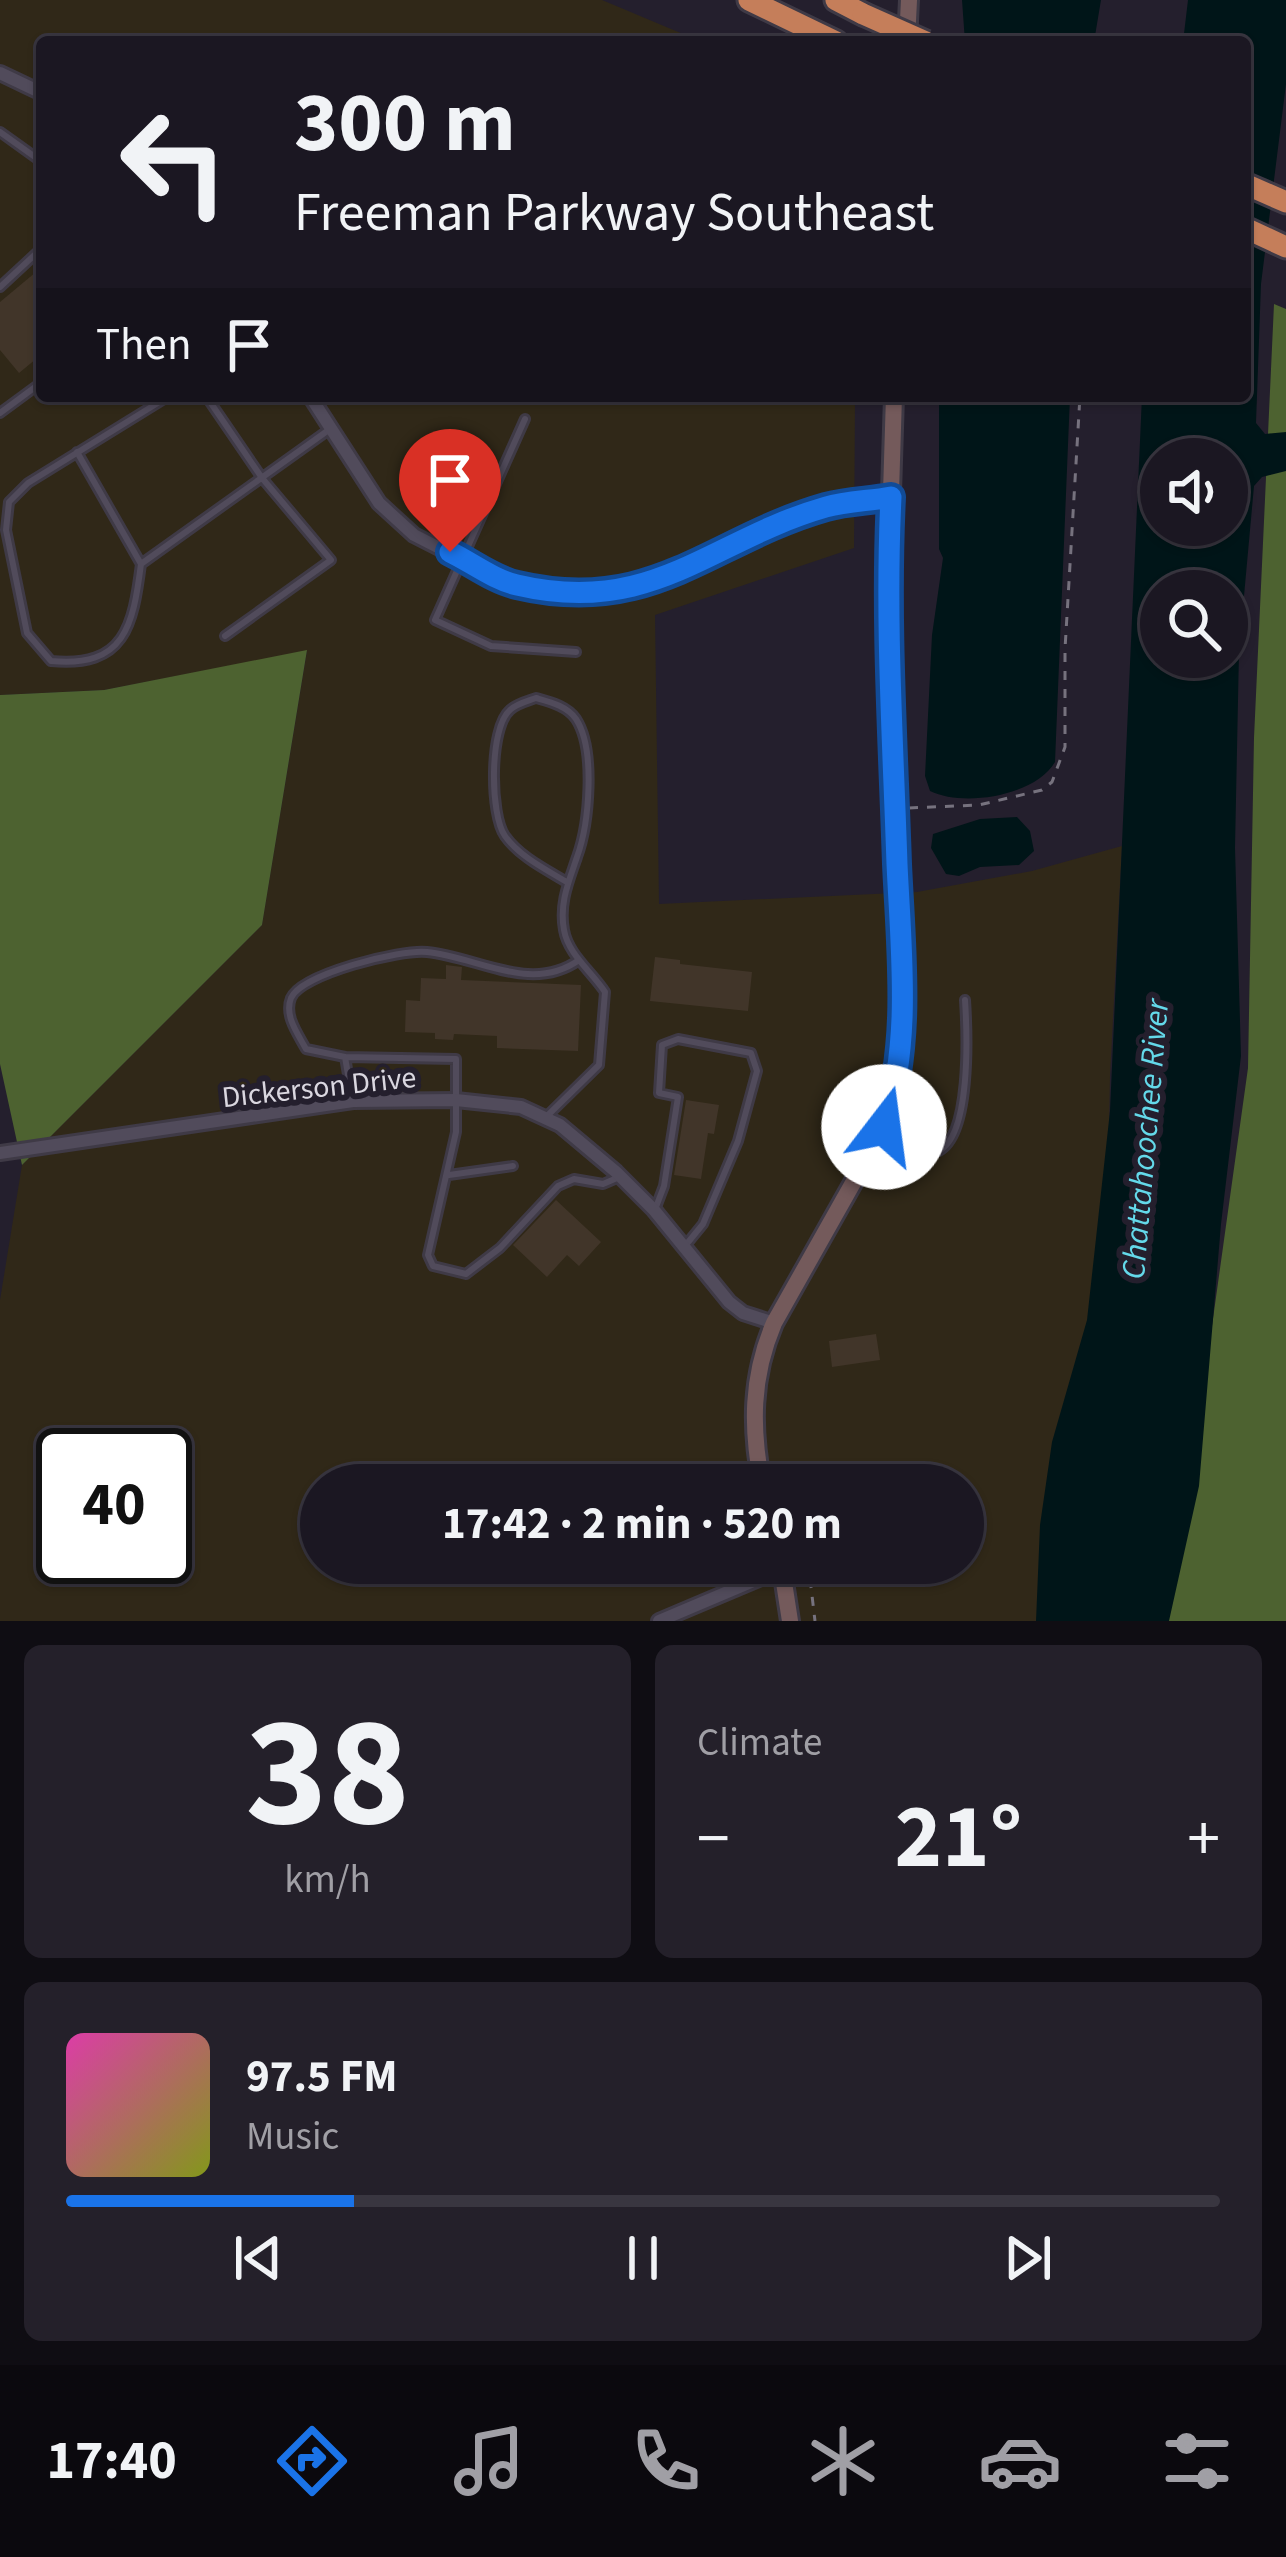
<!DOCTYPE html>
<meta charset="utf-8">
<style>
:root{--surface:#1b1722;--page:#24202a;--text:#f1f3f6;--muted:#a09fa5;--line:#393640;--accent:#1a73e8}
body{margin:0;font-family:"Source Sans 3",sans-serif;background:var(--page);color:var(--text);height:100vh;display:flex;flex-direction:column;font-size:45px;white-space:nowrap}
*{box-sizing:border-box;margin:0}
p{font-size:39px;color:var(--muted)}
.icon{flex:none;width:66px;height:66px;fill:none;stroke:currentColor;stroke-width:2;stroke-linecap:round;stroke-linejoin:round}
.map{position:relative;height:1621px;overflow:hidden}
.drawer{display:flex;flex-direction:column;gap:24px;padding:24px;background:#0f0d13;flex:1}
.drawer>*{flex:none}
.guide{position:absolute;left:36px;top:36px;width:1215px;height:366px;border-radius:12px;box-shadow:0 3px 9px #0004,0 0 0 3px var(--line);background:#1b1722;color:var(--text);overflow:hidden}
.controls{position:absolute;left:1140px;top:438px;display:grid;gap:24px}
.controls a{display:grid;place-items:center;width:108px;height:108px;border-radius:50%;background:var(--surface);box-shadow:0 3px 9px #0004,0 0 0 3px var(--line);font-size:60px}
.speed{position:absolute;left:36px;top:1428px;display:flex;gap:24px;font-size:60px;font-weight:700;text-align:center}
.speed>*{display:grid;place-content:center;width:156px;height:156px;border-radius:50%;background:var(--surface);box-shadow:0 3px 9px #0004,0 0 0 3px var(--line);line-height:1}
.speed .limit{border:6px solid #111;border-radius:18px;background:#fff;color:#111}
.pin{position:absolute;display:grid;place-items:center;width:102px;height:102px;color:#fff;margin:-123px -51px;border-radius:50% 50% 50% 0;rotate:-45deg;box-shadow:0 0 12px #0007}
.pin .icon{rotate:45deg}
.me{position:absolute;width:132px;margin:-66px;rotate:15deg;stroke-linejoin:round;filter:drop-shadow(0 0 9px #0008)}
.turn{display:flex;align-items:center;gap:42px;height:252px;padding:0 60px;font-size:54px}
.turn .icon{width:156px;height:156px;stroke-width:2.5}
.turn b{display:block;font-size:84px;line-height:102px}
.then{display:flex;align-items:center;height:114px;padding:0 60px;background:#0003;gap:24px;font-size:45px}
.big{font-size:90px;font-weight:700;line-height:1.1}
.drawer .tile{flex:1;display:flex;flex-direction:column;justify-content:center;gap:18px;min-width:0;padding:0 42px;border-radius:18px;background:var(--page)}
.drawer .dial{align-items:center;gap:0}
.dial b{font-size:156px;line-height:1}
.song{display:flex;align-items:center;gap:36px}
.cover{width:144px;height:144px;border-radius:18px;background:linear-gradient(135deg,hsl(320 70% 55%),hsl(70 70% 35%))}
.played{height:12px;border-radius:6px;background:linear-gradient(90deg,var(--accent) 25%,var(--line) 25%)}
.keys{display:flex;justify-content:space-around;direction:ltr}
.heat{display:flex;justify-content:space-between;align-items:center;font-size:66px;direction:ltr}
.drawer .tiles{flex:1;display:grid;gap:24px;grid-template-columns:1fr 1fr}
.tile:last-child{grid-column:span 2}
.trip{position:absolute;left:300px;top:1464px;width:684px;height:120px;border-radius:60px;background:var(--surface);box-shadow:0 3px 9px #0004,0 0 0 3px var(--line);font-weight:700;line-height:120px;text-align:center}
.dock{display:flex;height:192px;justify-content:space-around;align-items:center;background:#0b090e;color:var(--muted)}
.dock .icon{width:84px;height:84px}
.dock .selected{color:var(--accent)}
.dock b{font-size:54px;color:var(--text)}
.map>svg:first-child{display:block}
.industrial{fill:#302818;fill-rule:evenodd}
.forest{fill:#4d6230}
.water{fill:#001518;fill-rule:evenodd}
.building{fill:#413529}
.lines{fill:none;stroke-linecap:round;stroke-linejoin:round}
.lane-casing{stroke:#3f3a46;stroke-width:12}
.street-casing{stroke:#3f3a46;stroke-width:18}
.secondary-casing{stroke:#3f3a46;stroke-width:22}
.highway-casing{stroke:#3f3a46;stroke-width:27}
.path{stroke:#76727e;stroke-width:3;stroke-dasharray:9 9;stroke-linecap:butt}
.lane{stroke:#514b5b;stroke-width:6}
.street{stroke:#514b5b;stroke-width:12}
.secondary{stroke:#745a5b;stroke-width:16}
.highway{stroke:#c57e5a;stroke-width:21}
.highway-bridge-casing{stroke:#3f3a46;stroke-width:27;stroke-linecap:butt}
.highway-bridge{stroke:#c57e5a;stroke-width:21}
.route-casing{stroke:#114b97;stroke-width:30}
.route{stroke:#1a73e8;stroke-width:21}
.labels{text-anchor:middle;stroke-width:12;stroke-linejoin:round;paint-order:stroke}
.street-label{font-size:30px;fill:#dad7e0;stroke:#241f2d}
.water-label{font-size:33px;font-style:italic;fill:#64d9ea;stroke:#241f2d}
</style>
<div class="map">
<svg width="1286" height="1621" viewBox="0 0 1286 1621">
<rect width="100%" height="100%" fill="#241f2d"/>
<path class="industrial" d="M0,0H602L702,42H42V396H855L854,548L655,615L659,904L917,892L1032,871L1122,846L1110,1076L1107,1241L1041,1621H0V1300L22,1165L262,925L307,651L104,690L0,695ZM63,1455H165V1557H63ZM321,1485H963V1563H321Z"/>
<path class="forest" d="M1274,304L1286,309V1621H1165L1199,1419L1248,1068L1254,738Z
M307,650L262,925L22,1165L0,1064V695L104,690Z"/>
<path class="water" d="M962,0H1101L1094,42H965Z
M1188,0H1286V84L1261,284L1256,423L1265,434L1286,432V471L1262,477L1254,486L1239,651L1235,848L1241,1056L1221,1224L1199,1486L1169,1621H1036L1040,1525L1052,1442L1087,1320L1110,1111L1142,396H1245V42H1183ZM1161,459H1227V525H1161ZM1161,591H1227V657H1161Z
M939,396H1070L1055,762C1036,795 965,808 930,791L925,776L932,635L943,558L939,549Z
M1017,817L1030,831L1034,851L1019,865L980,867L959,876L946,874L931,848L933,834L980,819Z"/>
<path class="building" d="M42,267V354L19,373L0,350V302Z
M655,957L680,960V964L752,972L748,1011L650,1001Z
M446,965L462,967L461,980L581,985L578,1051L497,1048V1036L454,1034L453,1040L435,1039V1033L405,1032L406,1000L420,1001L421,978L446,979Z
M686,1100L719,1105L714,1134L708,1133L701,1179L674,1175Z
M556,1200L601,1242L579,1266L567,1255L547,1277L513,1245Z
M876,1334L880,1360L832,1367L829,1341Z"/>
<g class="lines">
<g class="lane-casing">
<path id="lane" d="M0,132L42,162
M0,287L42,248
M169,396L28,483L9,502L6,530L27,633L51,661C125,668 133,626 141,564L330,429
M206,396L262,478L331,560L225,636
M0,413L42,382
M525,419L435,620L491,646L576,652
M77,452L141,564
M345,1057L456,1059V1132L428,1255L433,1266L466,1274L500,1248L558,1186L574,1179L603,1184L617,1178
M352,1098L345,1057L306,1049C298,1034 284,1016 291,998C301,974 401,949 427,952C478,957 531,994 579,960
M546,1117L599,1065L605,992C592,972 568,954 564,930C559,903 569,881 577,857C589,824 596,750 576,719C567,706 550,702 536,698C528,701 516,704 510,710C489,728 490,815 505,836C519,856 545,869 565,881
M881,1140C897,1148 918,1158 936,1152C972,1140 967,1031 965,1000
M449,1175L513,1166
M656,1207L664,1186L678,1097L659,1093L662,1045L678,1039L751,1053L757,1071L738,1141L703,1224L685,1246"/>
</g>
<g class="street-casing">
<path id="street" d="M0,73L42,93
M310,396L379,503L414,535L512,585L558,591H624L705,562L827,507L891,497
M0,1153L353,1101L456,1100L521,1107L560,1125L616,1172L654,1210L729,1302L743,1313L774,1323
M659,1621L782,1569"/>
</g>
<g class="secondary-casing">
<path id="secondary" d="M907,41L909,0
M762,1485C751,1428 751,1377 774,1323L884,1128L901,1058L888,590L894,396
M781,1563L790,1621"/>
</g>
<g class="highway-casing">
<path id="highway" d="M749,0L836,42
M836,0L863,14
M1245,184L1286,202
M1245,228L1286,247"/>
</g>
<path class="path" d="M909,808L979,805L1042,790L1052,782L1065,747V649L1080,396
M801,1563L811,1587L815,1621"/>
<use href="#lane" class="lane"/>
<use href="#street" class="street"/>
<use href="#secondary" class="secondary"/>
<use href="#highway" class="highway"/>
<g class="highway-bridge-casing">
<path id="highway-bridge" d="M863,14L926,42"/>
</g>
<use href="#highway-bridge" class="highway-bridge"/>
</g>
<g class="lines">
<g class="route-casing">
<path id="route" d="M450,552C471,562 494,580 517,585C653,617 710,540 826,507C847,501 870,501 891,497C885,620 893,742 897,864C901,952 912,1042 884,1127"/>
</g>
<use href="#route" class="route"/>
</g>
<g class="labels">
<g class="street-label">
<text transform="translate(319 1087) rotate(-6)" y="10">Dickerson Drive</text>
</g>
<g class="water-label">
<text transform="translate(1144 1139) rotate(-85)" y="12">Chattahoochee River</text>
</g>
</g>
</svg>
<div class="controls">
<a><svg class="icon" aria-label="sound" viewBox="0 0 24 24"><path d="M4 9h4l5-4v14l-5-4H4zM17 9q2 3 0 6"/></svg></a>
<a><svg class="icon" aria-label="search" viewBox="0 0 24 24"><circle cx="10" cy="10" r="6"/><path d="M15 15l6 6"/></svg></a>
</div>
<div class="speed"><div class="limit">40</div></div>
<div class="pin" style="left:450px;top:552px;background:#d93025"><svg class="icon" aria-label="arrive" viewBox="0 0 24 24"><path d="M6 21V4h12l-3 4 3 4H6"/></svg></div>
<svg class="me" style="left:884px;top:1127px" viewBox="-20 -20 40 40"><circle r="19" fill="#fff"/><path d="M0-13L10 11 0 6-10 11z" fill="#1a73e8"/></svg>
<div class="trip">17:42 · 2 min · 520 m</div>
<div class="guide">
<div class="turn"><svg class="icon" aria-label="left" viewBox="0 0 24 24"><path d="M17 20v-9H6M10 6l-5 5 5 5"/></svg><div><b>300 m</b>Freeman Parkway Southeast</div></div>
<div class="then">Then<svg class="icon" aria-label="arrive" viewBox="0 0 24 24"><path d="M6 21V4h12l-3 4 3 4H6"/></svg></div>
</div>
</div>
<section class="drawer">
<div class="tiles">
<div class="tile dial"><b>38</b><p>km/h</p></div>
<div class="tile"><p>Climate</p>
<div class="heat"><a>−</a><b class="big">21°</b><a>+</a></div>
</div>
<div class="tile">
<div class="song"><i class="cover"></i><div><b>97.5 FM</b><p>Music</p></div></div>
<div class="played"></div>
<div class="keys"><svg class="icon" aria-label="previous" viewBox="0 0 24 24"><path d="M18 5L8 12l10 7zM5 5v14"/></svg><svg class="icon" aria-label="pause" viewBox="0 0 24 24"><path d="M8 5v14M16 5v14"/></svg><svg class="icon" aria-label="next" viewBox="0 0 24 24"><path d="M6 5l10 7-10 7zM19 5v14"/></svg></div>
</div>
</div>
</section>
<nav class="dock">
<b>17:40</b>
<svg class="icon selected" aria-label="directions" viewBox="0 0 24 24"><path d="M12 3l9 9-9 9-9-9zM9 14v-3h6M13 9l2 2-2 2"/></svg>
<svg class="icon" aria-label="music" viewBox="0 0 24 24"><path d="M9 18V5l10-2v13"/><circle cx="6" cy="18" r="3"/><circle cx="16" cy="16" r="3"/></svg>
<svg class="icon" aria-label="phone" viewBox="0 0 24 24"><path d="M5 4h4l2 5-3 2q2 4 5 5l2-3 5 2v4C11 20 4 13 5 4z"/></svg>
<svg class="icon" aria-label="climate" viewBox="0 0 24 24"><path d="M12 3v18M4 7l16 10M4 17L20 7"/></svg>
<svg class="icon" aria-label="car" viewBox="0 0 24 24"><path d="M5 17H2v-5l4-1 3-4h7l3 4 3 1v5h-3M9 17h6M6 11h13"/><circle cx="7" cy="17" r="2"/><circle cx="17" cy="17" r="2"/></svg>
<svg class="icon" aria-label="filters" viewBox="0 0 24 24"><path d="M4 7h16M4 17h16"/><circle cx="9" cy="7" r="2"/><circle cx="15" cy="17" r="2"/></svg>
</nav>
